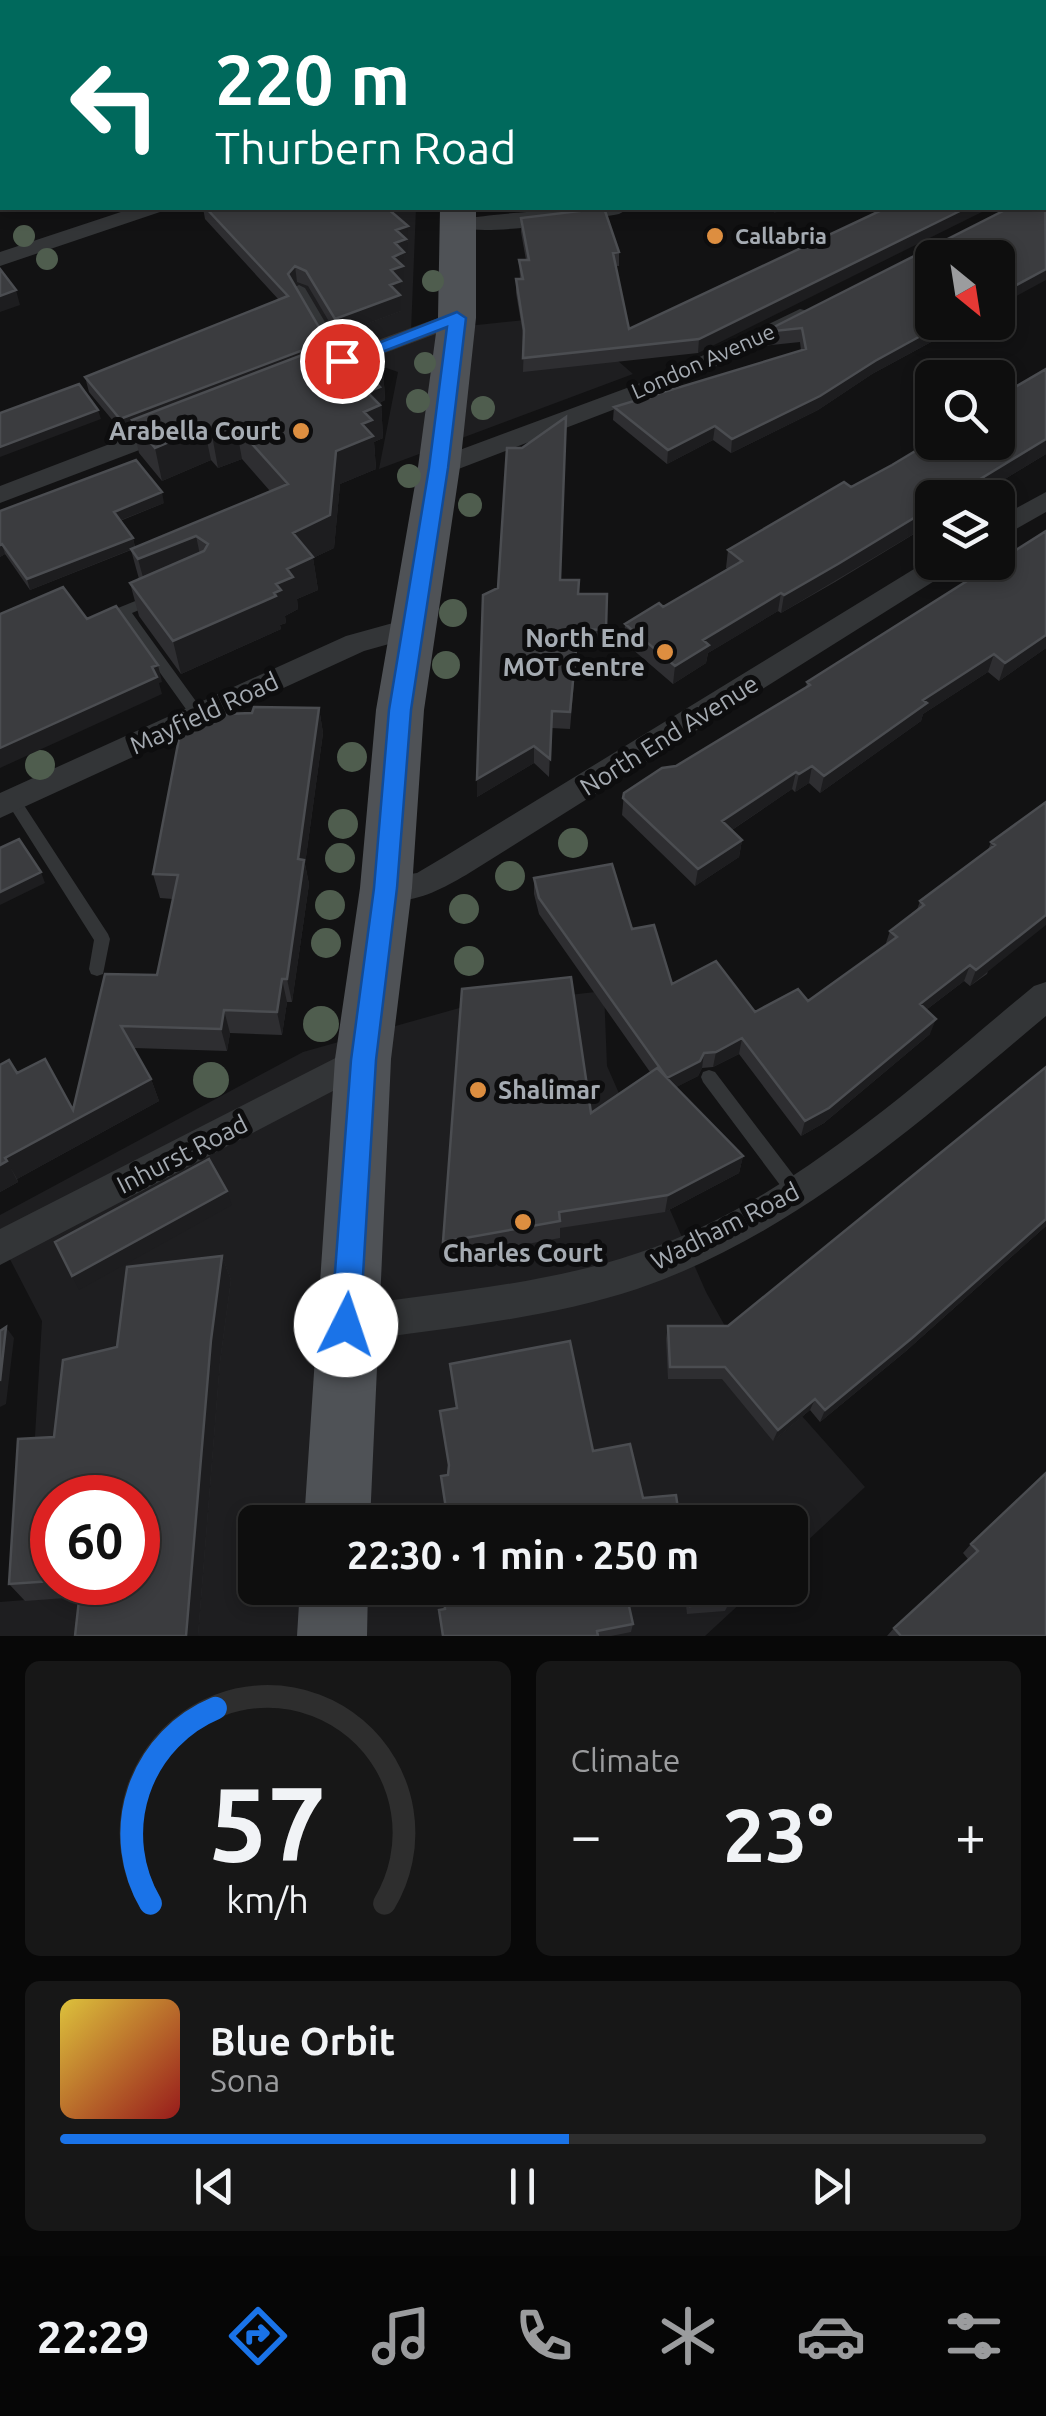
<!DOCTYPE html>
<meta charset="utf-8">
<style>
:root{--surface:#0e0e0e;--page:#171717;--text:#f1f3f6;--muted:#9b9c9e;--line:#2e2e2e;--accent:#1a73e8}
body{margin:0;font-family:Ubuntu,sans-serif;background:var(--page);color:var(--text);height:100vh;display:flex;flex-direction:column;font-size:38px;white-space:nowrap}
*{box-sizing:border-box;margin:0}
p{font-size:32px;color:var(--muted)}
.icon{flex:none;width:55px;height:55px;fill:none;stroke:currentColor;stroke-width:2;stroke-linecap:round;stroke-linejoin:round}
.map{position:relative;height:1636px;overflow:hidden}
.drawer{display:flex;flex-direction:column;gap:25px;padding:25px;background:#080808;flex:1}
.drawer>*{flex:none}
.banner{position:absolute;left:0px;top:0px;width:1048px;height:210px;box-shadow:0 5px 15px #0003,0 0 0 2px var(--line);background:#00695c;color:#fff;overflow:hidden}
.needle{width:65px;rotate:150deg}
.tools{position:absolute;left:915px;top:240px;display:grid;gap:20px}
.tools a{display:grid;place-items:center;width:100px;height:100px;border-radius:15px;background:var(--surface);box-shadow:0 5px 15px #0003,0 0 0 2px var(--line);font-size:50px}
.speed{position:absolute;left:30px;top:1475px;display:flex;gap:20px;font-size:50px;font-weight:700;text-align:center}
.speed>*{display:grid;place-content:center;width:130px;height:130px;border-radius:50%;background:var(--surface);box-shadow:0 5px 15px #0003,0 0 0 2px var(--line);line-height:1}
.speed .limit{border:15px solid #d22;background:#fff;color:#111}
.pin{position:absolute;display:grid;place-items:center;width:85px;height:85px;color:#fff;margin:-42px;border:5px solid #fff;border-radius:50%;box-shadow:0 2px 10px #0007}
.me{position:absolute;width:110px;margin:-55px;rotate:4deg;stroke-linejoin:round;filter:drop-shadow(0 0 8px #0008)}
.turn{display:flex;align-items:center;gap:35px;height:210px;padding:0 50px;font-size:45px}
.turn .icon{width:130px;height:130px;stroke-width:2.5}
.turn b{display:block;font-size:70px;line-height:85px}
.big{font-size:75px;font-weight:600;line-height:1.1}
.drawer .card{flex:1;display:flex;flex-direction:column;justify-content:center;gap:15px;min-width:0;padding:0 35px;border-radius:15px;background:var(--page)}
.drawer .dial{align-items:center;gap:0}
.dial svg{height:260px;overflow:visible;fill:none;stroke:var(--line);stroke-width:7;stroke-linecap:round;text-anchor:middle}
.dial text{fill:var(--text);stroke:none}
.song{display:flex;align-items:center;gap:30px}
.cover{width:120px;height:120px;border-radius:15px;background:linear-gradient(135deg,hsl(50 70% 55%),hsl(0 70% 35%))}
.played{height:10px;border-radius:5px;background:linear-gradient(90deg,var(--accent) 55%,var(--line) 55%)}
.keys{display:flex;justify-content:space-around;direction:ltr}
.heat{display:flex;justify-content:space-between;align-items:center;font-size:55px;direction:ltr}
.drawer .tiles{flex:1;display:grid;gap:25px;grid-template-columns:1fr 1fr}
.card:last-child{grid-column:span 2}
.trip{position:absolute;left:238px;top:1505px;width:570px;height:100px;border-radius:15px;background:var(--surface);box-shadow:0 5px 15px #0003,0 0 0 2px var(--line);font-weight:600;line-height:100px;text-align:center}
.dock{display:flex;height:160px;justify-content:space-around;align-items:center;background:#060606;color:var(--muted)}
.dock .icon{width:70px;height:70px}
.dock .active{color:var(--accent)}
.dock b{font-size:45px;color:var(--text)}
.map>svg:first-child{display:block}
.built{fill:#1e1e20;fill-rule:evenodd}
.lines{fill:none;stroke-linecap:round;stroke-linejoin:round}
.service{fill:#333537;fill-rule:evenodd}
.minor{fill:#333537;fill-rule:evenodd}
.primary{fill:#4f5256;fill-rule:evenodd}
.tree{fill:#4f5d4e}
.wall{fill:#2e2e31;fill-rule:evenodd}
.shaded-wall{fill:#1d1d1f}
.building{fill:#3b3c3f;stroke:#4b4d51;stroke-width:2.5}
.route{fill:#1a73e8;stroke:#114b97;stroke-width:2.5}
.poi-dot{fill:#dd8e40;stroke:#0d0d0e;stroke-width:4}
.labels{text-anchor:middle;stroke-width:10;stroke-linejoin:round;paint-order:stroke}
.far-poi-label{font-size:22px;font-weight:bold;fill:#a5abb2;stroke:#0d0d0e;text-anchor:start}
.far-street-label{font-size:22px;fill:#a5abb2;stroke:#0d0d0e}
.poi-label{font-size:25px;font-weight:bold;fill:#a5abb2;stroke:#0d0d0e;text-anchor:end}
.street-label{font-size:25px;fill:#a5abb2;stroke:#0d0d0e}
</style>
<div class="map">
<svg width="1046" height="1636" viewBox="0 0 1046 1636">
<rect width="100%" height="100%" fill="#121213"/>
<path class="built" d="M213,208H416L411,332L525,320L618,361L633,374L379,469L398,372L381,366L356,376Z
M604,991L607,1066L706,1292L730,1335L865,1487L790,1557V1522H255V1588H757L705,1636H0V1602L25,1600L42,1321L0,1240V1215L303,1052L463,1007ZM52,1498H138V1582H52Z"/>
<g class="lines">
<path class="service" d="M299,285L305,288L346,358L344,361L340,362L334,358L293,288Z
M155,593L160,595L162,598L160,601L132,613L203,711L205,715L203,719H193L116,611L118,608Z
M13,794L18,796L108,934L110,939L103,974L97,976L91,974L89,969L94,940L8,804L6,800L8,796Z
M709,1070L715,1072L801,1185L804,1191L801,1197L795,1199L789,1197L703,1082L701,1077L703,1072Z"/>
<path class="minor" d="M133,208H164L160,212L0,266V252Z
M577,208H630L619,214C589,219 468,241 449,223C456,216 556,210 577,208Z
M800,309L808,311L811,316L808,321L678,385L448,473H430L427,467L430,461L662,375Z
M457,311L468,318L465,323L337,371L329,373L317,366L321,361Z
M175,419L187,427L184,433L0,503V486Z
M1046,492V512L998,539V518Z
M932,558V562H959L955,568L466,875C438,891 408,908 375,897L370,888L375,879L417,873L444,857Z
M411,618L421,621L425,628L421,635L364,651L0,818V793L346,636Z
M1046,982V1016C920,1121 795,1235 637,1289C543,1320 442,1328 345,1343L332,1338L326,1325L332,1312L345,1307C442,1292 544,1285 638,1253C789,1202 913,1086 1034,986Z
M363,1044L375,1049L380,1059L375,1069L0,1265V1229Z"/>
<path class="primary" d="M425,0H455V2H425Z
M440,208H476V318L460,467L424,710L412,888L391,1059L370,1522H304L335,1059L360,888L376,710L418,467L438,318Z
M300,1588H368L367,1636H297Z"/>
</g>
<g class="tree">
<circle cx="24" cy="236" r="11"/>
<circle cx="47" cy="259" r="11"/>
<circle cx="433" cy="281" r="11"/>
<circle cx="425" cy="363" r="11"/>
<circle cx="418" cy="401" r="12"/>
<circle cx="483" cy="408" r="12"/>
<circle cx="409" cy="476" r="12"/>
<circle cx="470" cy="505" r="12"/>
<circle cx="453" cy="613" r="14"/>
<circle cx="446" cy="665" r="14"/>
<circle cx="352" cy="757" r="15"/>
<circle cx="40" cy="765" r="15"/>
<circle cx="343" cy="824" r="15"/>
<circle cx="573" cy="843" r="15"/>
<circle cx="340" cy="858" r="15"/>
<circle cx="510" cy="876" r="15"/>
<circle cx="330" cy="905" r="15"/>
<circle cx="464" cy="909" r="15"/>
<circle cx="326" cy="943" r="15"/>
<circle cx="469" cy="961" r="15"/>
<circle cx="321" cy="1024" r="18"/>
<circle cx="211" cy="1080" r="18"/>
</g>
<path class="wall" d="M203,208H254L256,210L409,241L406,242L407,254L404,256V282L401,283V311L337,335L308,286L297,282L294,285L327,341L328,346L383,367L385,400L381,402L383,438L374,442L376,469L340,484L334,548L313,558L318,590L297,599L298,609L285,616L286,623L280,625L281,629L181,674L139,616L130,583L139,579L131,550L30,590L5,554L0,557V511L164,503L120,521L133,538L135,547L270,491L242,459L218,468L211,460L162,481L139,453L134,431L124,434L89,392L85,377L279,300L205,219Z
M886,208L698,353L523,372L524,340L516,293V279H520L519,260H526L521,232V218L619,252V266H616L629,329Z
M1009,208L932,322H968L872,374L818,410L731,453L713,440L667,464L613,420L614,407L801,350L800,342L762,346L764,332Z
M1046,369V454L974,498H932V523L835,582L781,613L778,611L708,653L706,663L673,684L624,642L625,624L663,607L728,569L726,568L728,550L892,465Z
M1046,531V648L999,681L988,672L923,714L921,721L820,793L809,783L795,792L792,789L732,830L742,840L739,857L695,886L622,815L624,793L676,766L806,687L807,682Z
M578,594L606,630L605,648L577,647L570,729L551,728L549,777L534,763L477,797V779Z
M319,708L323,733L305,864L309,884L292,1002H287L282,1035L230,1033L227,1051L134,1048L151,1079L159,1101L17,1179L18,1182L0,1192V1065L17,1073L73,1110L105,974L157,975L173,899L160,898L153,874L252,713Z
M1046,802L987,974L970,986L964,981L926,1010L930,1034L824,1123L801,1136L739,1054L713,1067L702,1068L698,1076L676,1087L743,1156L739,1173L665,1212L560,1228V1238L445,1259L443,1242L591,1113L650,1072L539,914L534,894V878L632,929L672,984L755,1012L808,1001L885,946L890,931L917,910L920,901L988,850L991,842Z
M1046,1067V1226L906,1351L820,1422L810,1410L773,1441L722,1379H668L666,1339L668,1326H728Z
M222,1256L231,1280L220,1362L198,1636H75L79,1597L25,1601L9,1584L18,1439L54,1437L63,1360L117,1347L127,1267ZM52,1498H138V1582H52Z
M971,1544L1046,1636H887L894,1628L968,1559L963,1553Z
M684,1588H726L729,1603L725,1611L687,1614Z
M451,1598L633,1624L631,1632L611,1636H443L445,1609Z"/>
<path class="shaded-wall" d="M2,75V93H0V76Z
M774,208H788L774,213Z
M966,208H990L698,353L699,339Z
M408,226L407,254L404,256V282L401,283V311L337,335L335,319L393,257L396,230Z
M295,266L297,282L290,290L288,274Z
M1046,269V280L998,306V295Z
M16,290L20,305L0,312V296Z
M946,322H968L872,374L818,410L731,453L732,439Z
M327,341L329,356L132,420L134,431L124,434L120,419Z
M383,367L385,400L381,402L383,438L374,442L376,469L340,484L334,548L313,558L318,590L297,599L298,609L285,616L286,623L280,625L281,629L181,674L173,641L276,584L287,569L293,533L336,451L362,424L367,373Z
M98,410L101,419L0,457V447Z
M236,426L242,459L218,468L212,435Z
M715,426L713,440L667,464L668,450Z
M204,427L211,460L162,481L155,448Z
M1046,439V454L974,498H949Z
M162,492L164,503L116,522L114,512Z
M932,507V523L781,613L784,595Z
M196,536L203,569L147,592L138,559Z
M133,538L135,548L30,590L27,579Z
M2,544L5,554L0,557V545Z
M781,593L778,611L708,653L706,663L673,684L675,666L703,640Z
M1046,635V648L999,681L1005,663Z
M994,654L988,672L923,714L921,721L820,793L824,776L923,700Z
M158,665L162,682L159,683L162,694L0,768V748Z
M319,708L323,733L305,864L309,884L292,1002L287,979L298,859Z
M534,746V763L477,797V779Z
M812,766L809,783L795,792L799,774Z
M796,772L792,789L720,838L722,821Z
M742,840L739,857L695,886L698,869Z
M41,872L45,883L0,905V892Z
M1046,915V925L970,986L976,970Z
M970,965L964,981L914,1019L920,1004Z
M282,979L287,1002L282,1035L277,1012Z
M224,1010L230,1033L227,1051L221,1029Z
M936,1019L930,1034L824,1123L801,1136L805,1121Z
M742,1038L739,1054L713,1067L716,1052Z
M704,1053L702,1068L698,1076L665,1093L667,1078Z
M151,1079L159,1101L17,1179L5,1158Z
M743,1156L739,1173L665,1212L668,1195Z
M7,1161L18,1182L0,1192V1165Z
M227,1191L232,1205L79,1290L72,1276Z
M1046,1219V1226L906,1351L820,1422L825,1410Z
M222,1256L231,1280L220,1362L198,1636H186L211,1340Z
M6,1327L14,1338L6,1404L0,1407V1381Z
M815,1399L810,1410L773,1441L778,1430Z"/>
<path class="building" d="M20,0H401V2H10Z
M461,0H1046V26L1045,30V2H462Z
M2,4V75L0,76V43L2,42L0,5Z
M1045,32L1046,33L1045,182Z
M1045,183L1046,269L998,295V258H932V322H946L875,361L820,396L732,439L715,426L668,450L614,407L806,349L802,328L764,332L1009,208H1045Z
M206,208H254L256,210L265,208H387L408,226L396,230L406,239L395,243L404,252L393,257L403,266L391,270L401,281L390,285L400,295L335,319L306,271L295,266L288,274L327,341L120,419L85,377L288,296Z
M604,208L619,252L613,253L629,329L886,208H966L699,339L523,358L524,330L516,279H523L519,260H529L521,218Z
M0,269L16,290L0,296Z
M352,336L383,367L367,373L380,387L367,392L380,405L364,412L372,420L362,424L373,436L336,451L330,515L293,533L313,557L287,569L293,577L276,584L281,590L274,593L276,596L173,641L130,583L204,551L208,544L196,536L138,559L131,549L288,484L236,426L212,435L204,427L155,448L132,420Z
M1046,369V439L949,498H932V507L838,564L784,595L781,593L703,640L709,645L675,666L625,624L659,603L663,607L742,561L728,550L844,482L851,487L892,465L932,441V442H998V397Z
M79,384L98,410L0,447V413Z
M566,417L560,580H579L578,594H607L606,630L578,629L570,712L552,711L550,759L534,746L477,779L483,595L498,588L507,448H522Z
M136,460L162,492L114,512L133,538L27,579L2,544L0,545V511Z
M1046,531V635L1005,663L994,654L923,700L927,703L824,776L812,766L799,774L796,772L722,821L742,840L698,869L623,798L624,793L662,768L676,766L810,685L807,682Z
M63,587L87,619L116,606L158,665L152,667L157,677L0,748V614Z
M254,707L319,708L298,859L304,860L287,979H282L277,1012L224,1010L221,1029L121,1026L151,1079L5,1158L7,1161L0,1165V1065L9,1060L17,1073L45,1059L73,1110L105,974L157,975L178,875L153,874L182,723L198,715L252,713Z
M1046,802V915L976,970L970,965L920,1004L936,1019L829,1108L805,1121L742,1038L716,1052L704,1053L700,1061L667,1078L539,898L534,878L612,864L632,929L654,925L672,984L716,961L755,1012L798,989L808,1001L897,937L890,931L924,905L920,901L995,845L991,842Z
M19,839L41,872L0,892V848Z
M571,977L591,1113L657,1068L743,1156L668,1195L559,1212L560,1221L443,1242L462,989Z
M1046,1067V1219L912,1338L825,1410L815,1399L778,1430L725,1367H670L668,1326H728Z
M209,1159L227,1191L72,1276L55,1242Z
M222,1256L211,1340L186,1636H75L81,1582H138V1498H52V1581L9,1584L18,1439L54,1437L63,1360L117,1347L127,1267Z
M6,1327L0,1381V1331Z
M570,1341L593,1451L630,1444L643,1498L676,1495L680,1522H448L441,1476L448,1475L449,1465L440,1411L457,1408L450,1364Z
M1046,1473V1636H901L894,1628L978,1551L971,1544Z
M716,1512L718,1522H679V1515Z
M450,1588H625L633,1624L597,1631L598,1636H443L439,1610L445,1609L444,1599L451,1598Z
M687,1588H726L729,1603L690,1606Z"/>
<path class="route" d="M457,312L466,318L448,468L411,710L397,888L376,1060L360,1325L356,1335L346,1339L335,1335L331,1325L351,1060L374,888L389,710L429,468L447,327L348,365L342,367L333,361Z"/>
<g class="poi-dot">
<circle cx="715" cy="236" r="10"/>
<circle cx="301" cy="431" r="10"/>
<circle cx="665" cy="652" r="10"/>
<circle cx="478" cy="1090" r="10"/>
<circle cx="523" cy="1222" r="10"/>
</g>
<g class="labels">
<g class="far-poi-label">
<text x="735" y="244">Callabria</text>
</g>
<g class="far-street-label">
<text transform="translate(703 361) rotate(-24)" y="8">London Avenue</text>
</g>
<g class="poi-label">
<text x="281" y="440">Arabella Court</text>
<text x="645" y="647">North End<tspan x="645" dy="29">MOT Centre</tspan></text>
<text x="498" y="1099" text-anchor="start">Shalimar</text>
<text x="523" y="1262" text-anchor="middle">Charles Court</text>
</g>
<g class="street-label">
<text transform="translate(204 713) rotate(-25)" y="9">Mayfield Road</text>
<text transform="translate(669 735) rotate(-32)" y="9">North End Avenue</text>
<text transform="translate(182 1154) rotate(-27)" y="9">Inhurst Road</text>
<text transform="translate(725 1226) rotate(-27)" y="9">Wadham Road</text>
</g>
</g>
</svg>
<div class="tools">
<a><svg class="needle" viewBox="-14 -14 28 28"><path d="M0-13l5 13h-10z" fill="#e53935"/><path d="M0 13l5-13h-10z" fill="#9b9c9e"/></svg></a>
<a><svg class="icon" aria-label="search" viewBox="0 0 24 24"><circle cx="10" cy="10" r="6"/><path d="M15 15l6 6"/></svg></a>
<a><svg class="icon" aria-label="layers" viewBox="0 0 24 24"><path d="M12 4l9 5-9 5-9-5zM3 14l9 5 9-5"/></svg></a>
</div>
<div class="speed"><div class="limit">60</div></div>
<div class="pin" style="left:342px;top:361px;background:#d93025"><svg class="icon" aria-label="arrive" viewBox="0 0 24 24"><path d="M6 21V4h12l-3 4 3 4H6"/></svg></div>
<svg class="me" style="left:346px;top:1325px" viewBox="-20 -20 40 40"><circle r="19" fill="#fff"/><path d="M0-13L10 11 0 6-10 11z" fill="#1a73e8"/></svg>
<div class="trip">22:30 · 1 min · 250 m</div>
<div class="banner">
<div class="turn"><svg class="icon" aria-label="left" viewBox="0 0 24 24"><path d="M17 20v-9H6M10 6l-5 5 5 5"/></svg><div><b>220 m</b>Thurbern Road</div></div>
</div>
</div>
<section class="drawer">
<div class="tiles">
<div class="card dial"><svg viewBox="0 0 100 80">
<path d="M14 69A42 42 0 1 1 86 69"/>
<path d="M14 69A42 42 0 0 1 34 9" stroke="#1a73e8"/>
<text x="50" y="56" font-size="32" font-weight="700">57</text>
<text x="50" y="72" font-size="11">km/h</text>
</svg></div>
<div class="card"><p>Climate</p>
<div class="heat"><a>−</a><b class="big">23°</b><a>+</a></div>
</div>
<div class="card">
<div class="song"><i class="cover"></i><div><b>Blue Orbit</b><p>Sona</p></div></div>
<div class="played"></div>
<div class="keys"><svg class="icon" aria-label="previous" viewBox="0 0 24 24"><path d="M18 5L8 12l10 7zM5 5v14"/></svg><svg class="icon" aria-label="pause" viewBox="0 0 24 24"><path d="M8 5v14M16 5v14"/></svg><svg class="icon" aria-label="next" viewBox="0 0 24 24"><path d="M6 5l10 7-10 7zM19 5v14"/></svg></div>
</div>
</div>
</section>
<nav class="dock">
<b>22:29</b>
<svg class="icon active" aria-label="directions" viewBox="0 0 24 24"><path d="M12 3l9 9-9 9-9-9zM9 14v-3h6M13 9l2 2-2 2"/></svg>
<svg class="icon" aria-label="music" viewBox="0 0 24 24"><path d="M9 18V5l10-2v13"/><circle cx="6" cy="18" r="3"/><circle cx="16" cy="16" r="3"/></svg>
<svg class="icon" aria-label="phone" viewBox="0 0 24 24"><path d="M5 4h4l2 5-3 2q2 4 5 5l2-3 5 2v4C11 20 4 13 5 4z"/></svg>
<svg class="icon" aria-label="climate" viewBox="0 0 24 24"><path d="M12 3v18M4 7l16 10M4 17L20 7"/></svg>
<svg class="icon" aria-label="car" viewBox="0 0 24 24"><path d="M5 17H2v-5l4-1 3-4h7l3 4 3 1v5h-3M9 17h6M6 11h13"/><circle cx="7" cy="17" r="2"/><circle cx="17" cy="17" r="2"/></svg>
<svg class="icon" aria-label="filters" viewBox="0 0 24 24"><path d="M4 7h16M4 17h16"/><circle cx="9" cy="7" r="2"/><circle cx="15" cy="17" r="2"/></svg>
</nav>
